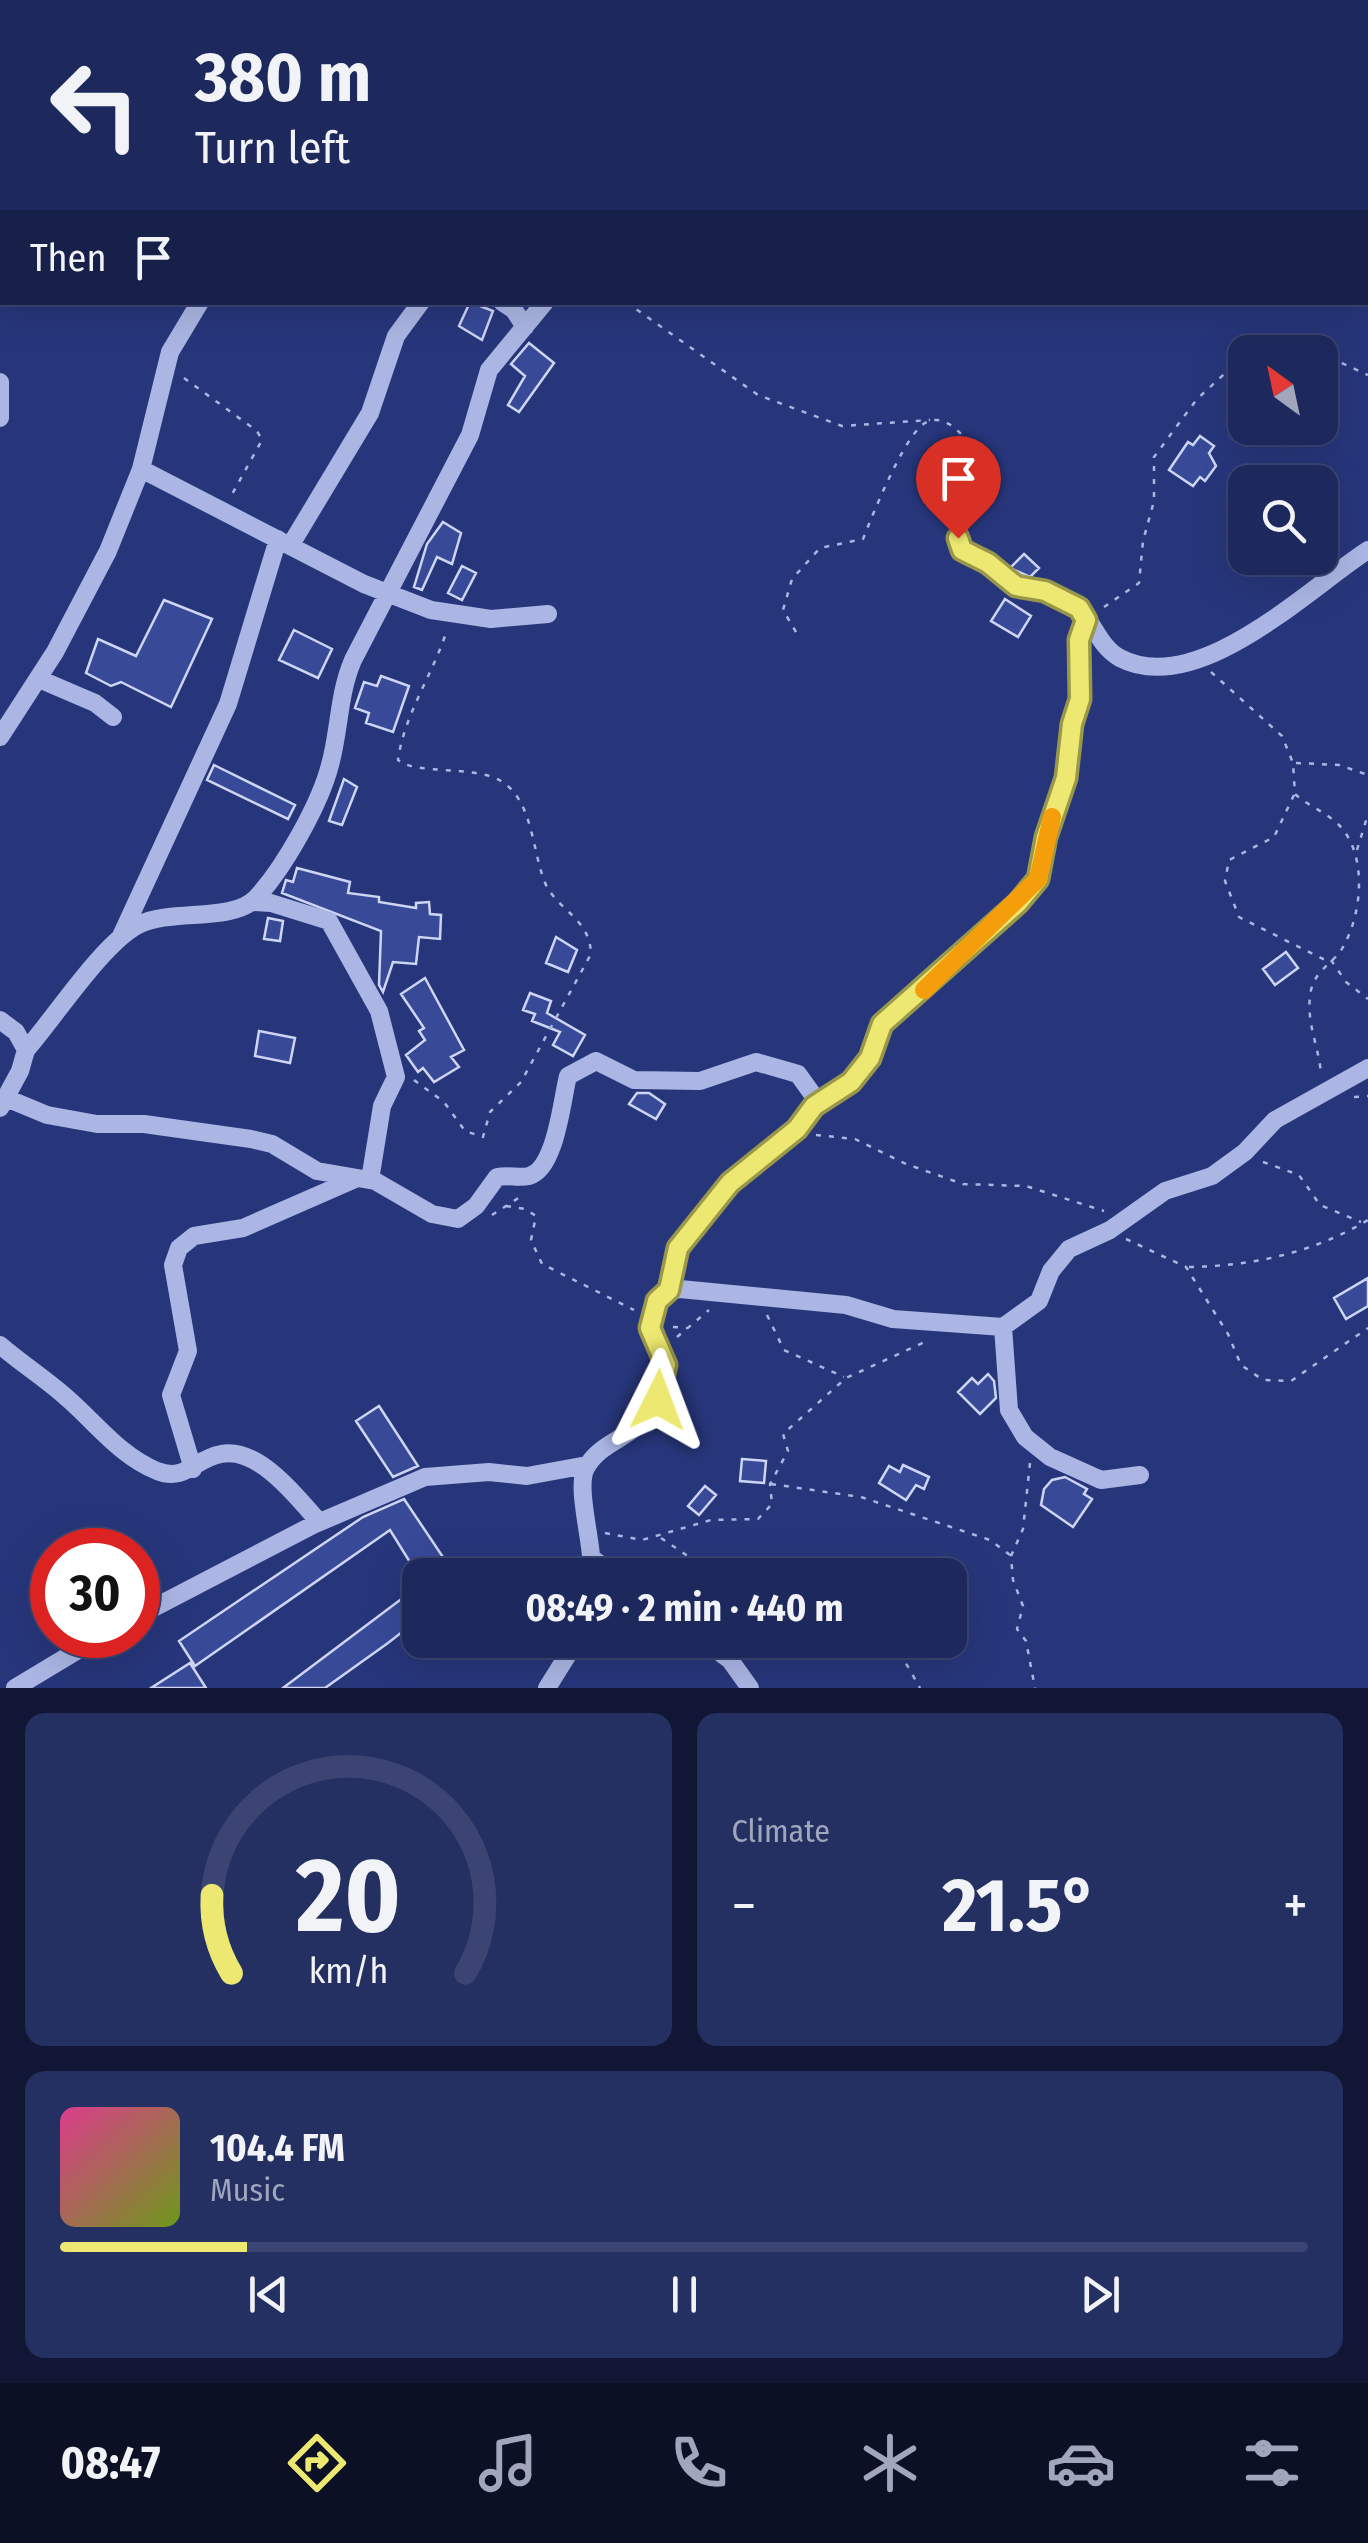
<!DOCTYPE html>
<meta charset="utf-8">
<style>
:root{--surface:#1d285c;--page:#253062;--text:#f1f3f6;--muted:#a0a6bb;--line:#3b4472;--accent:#ece871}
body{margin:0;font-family:"Fira Sans Condensed",sans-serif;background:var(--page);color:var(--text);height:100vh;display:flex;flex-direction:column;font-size:38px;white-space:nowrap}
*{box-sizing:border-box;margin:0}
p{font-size:32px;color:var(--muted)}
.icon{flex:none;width:55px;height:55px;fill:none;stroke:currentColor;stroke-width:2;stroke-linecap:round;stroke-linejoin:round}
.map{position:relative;height:1688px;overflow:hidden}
.panel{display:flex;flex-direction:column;gap:25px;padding:25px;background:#101633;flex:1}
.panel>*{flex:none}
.banner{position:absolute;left:0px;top:0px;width:1370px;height:305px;box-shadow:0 10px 40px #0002,0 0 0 2px var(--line);background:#1d285c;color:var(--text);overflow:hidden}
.needle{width:65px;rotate:327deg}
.controls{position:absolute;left:1228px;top:335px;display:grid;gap:20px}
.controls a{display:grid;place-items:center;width:110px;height:110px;border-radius:20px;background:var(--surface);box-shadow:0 10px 40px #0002,0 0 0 2px var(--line);font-size:50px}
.speed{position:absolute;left:30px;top:1528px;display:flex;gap:20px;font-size:50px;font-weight:700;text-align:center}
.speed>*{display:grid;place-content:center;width:130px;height:130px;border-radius:50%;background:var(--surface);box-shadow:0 10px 40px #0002,0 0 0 2px var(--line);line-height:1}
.speed .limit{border:15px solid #d22;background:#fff;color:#111}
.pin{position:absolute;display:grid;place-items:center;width:85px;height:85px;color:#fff;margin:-102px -42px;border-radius:50% 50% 50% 0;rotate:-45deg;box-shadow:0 0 10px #0007}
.pin .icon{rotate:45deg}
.me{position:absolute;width:110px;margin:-55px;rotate:3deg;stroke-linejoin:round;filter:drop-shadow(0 0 8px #0008)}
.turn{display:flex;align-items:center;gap:35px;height:210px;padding:0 30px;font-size:45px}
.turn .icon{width:130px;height:130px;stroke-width:2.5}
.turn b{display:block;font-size:70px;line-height:85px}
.then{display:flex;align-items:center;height:95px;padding:0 30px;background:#0003;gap:20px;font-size:38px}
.big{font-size:75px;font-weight:700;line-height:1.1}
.panel .widget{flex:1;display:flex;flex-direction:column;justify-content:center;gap:15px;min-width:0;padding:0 35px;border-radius:20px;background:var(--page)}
.panel .dial{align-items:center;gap:0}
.dial svg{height:260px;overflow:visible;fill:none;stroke:var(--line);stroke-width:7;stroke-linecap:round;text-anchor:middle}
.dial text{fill:var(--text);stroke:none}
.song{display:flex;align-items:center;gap:30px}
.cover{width:120px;height:120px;border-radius:15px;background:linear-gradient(135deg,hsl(330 70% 55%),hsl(80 70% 35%))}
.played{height:10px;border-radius:5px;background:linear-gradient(90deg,var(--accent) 15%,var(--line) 15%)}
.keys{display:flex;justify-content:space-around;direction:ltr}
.heat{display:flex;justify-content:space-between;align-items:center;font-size:55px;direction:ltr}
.panel .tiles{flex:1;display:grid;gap:25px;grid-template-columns:1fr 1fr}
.widget:last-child{grid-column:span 2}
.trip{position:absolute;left:402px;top:1558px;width:565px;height:100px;border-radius:20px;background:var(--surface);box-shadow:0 10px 40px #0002,0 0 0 2px var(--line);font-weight:700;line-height:100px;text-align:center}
.tab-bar{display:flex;height:160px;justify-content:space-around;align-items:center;background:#0c1025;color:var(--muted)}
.tab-bar .icon{width:70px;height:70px}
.tab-bar .current{color:var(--accent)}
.tab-bar b{font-size:45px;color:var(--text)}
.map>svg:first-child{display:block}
.building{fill:#374997;stroke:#cdd5f3;stroke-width:2.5}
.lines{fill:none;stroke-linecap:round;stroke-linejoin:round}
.path{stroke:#abb6e4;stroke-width:2.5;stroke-dasharray:5 8;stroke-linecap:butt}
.minor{stroke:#abb6e4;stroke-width:18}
.route-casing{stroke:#999749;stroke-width:25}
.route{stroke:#ece871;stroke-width:18}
.slow{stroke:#f59e0b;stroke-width:18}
</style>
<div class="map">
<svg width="1368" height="1688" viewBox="0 0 1368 1688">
<rect width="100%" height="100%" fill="#27367b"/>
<path class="building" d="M470,302L493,311L482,340L459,326Z
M529,343L554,363L519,412L508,405L525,376L511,364Z
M1200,436L1214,446L1209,453L1216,466L1205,481L1200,477L1193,486L1169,470L1188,442L1193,445Z
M443,522L461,533L452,564L437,557L422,590L414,587L427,544Z
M1024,554L1039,568L1030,577L1010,568Z
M462,566L476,573L462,600L448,593Z
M1005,599L1031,616L1018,637L991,621Z
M164,600L212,619L171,707L121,682L111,686L86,673L98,639L136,656Z
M294,630L332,649L318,678L279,660Z
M381,676L409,686L393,732L366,723L369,713L355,708L364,682L377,686Z
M214,765L295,805L288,819L207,780Z
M344,779L357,787L342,825L329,821Z
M297,868L350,882L348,893L379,897V902L416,908V903L429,902L430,914L441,915L440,939L419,937L416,964L393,962L383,992L379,985L381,931L282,893L286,880L293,882Z
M268,918L283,921L280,941L264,939Z
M556,937L577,950L568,972L546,963Z
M1286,952L1298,968L1275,985L1263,969Z
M425,978L464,1050L451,1057L459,1067L434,1082L423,1068L418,1072L406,1055L425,1040L419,1031L424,1028L401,994Z
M530,993L551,1001L547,1013L585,1035L573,1056L553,1045L560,1032L532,1021L535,1014L523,1010Z
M259,1031L295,1038L290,1063L255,1056Z
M637,1093H649L665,1104L656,1119L629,1104Z
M1368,1278V1306L1346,1319L1334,1298Z
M988,1374L994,1381L996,1398L980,1414L958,1392L972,1378L978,1384Z
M379,1406L418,1466L393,1477L356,1421Z
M742,1459L766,1461L764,1483L740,1481Z
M903,1465L929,1477L924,1489L916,1485L906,1500L879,1483L889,1466L900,1472Z
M1065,1477L1087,1489L1084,1494L1092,1499L1073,1527L1041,1505L1044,1489L1052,1480Z
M705,1486L716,1495L699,1515L688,1506Z
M404,1499L455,1575H418L390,1530L195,1666L179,1641L363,1517Z
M420,1585V1618L388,1643L325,1688H283Z
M190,1663L206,1688H151Z"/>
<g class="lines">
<path class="path" d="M0,33L2,34
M0,83L2,84
M1368,194V193
M1368,230V231
M0,232H2
M626,302L758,395L842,426L930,420
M1248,352L1272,337L1282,336L1368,375
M184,378L257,431L262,440L230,498
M1104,607L1139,583L1143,541L1154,501V457L1197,399L1245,355
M796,632L783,610L792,579L820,548L863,539C872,516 905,434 925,423C950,408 979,452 980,474C981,487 973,499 966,510
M1211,672L1282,736L1293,763L1295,794C1308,806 1326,812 1339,825C1368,855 1362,914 1343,947C1334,963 1316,969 1311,990C1305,1020 1318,1043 1321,1073
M1296,763L1339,765L1368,775
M1294,795L1274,837L1229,860L1225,881L1239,917L1327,961
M1357,850L1368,814
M1331,960L1346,982L1368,999
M414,1080L444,1102L465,1131L483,1137L490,1112L521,1082L591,954C590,919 560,912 546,885C532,854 534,801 501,781C474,765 415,775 398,760C404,715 433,674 447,630
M1354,1097L1368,1096
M816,1135L855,1139L906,1164L963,1184L1026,1186L1104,1211
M1263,1162L1299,1175L1320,1205L1361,1222
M506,1206L525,1209L536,1216L531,1240L542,1264L634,1310
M492,1215L523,1195
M1126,1239L1186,1267L1228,1334L1241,1365L1263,1380L1291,1381L1368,1328
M1189,1267C1252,1266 1313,1253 1368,1220
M767,1315L784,1350L844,1377
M673,1327L687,1328
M677,1337L709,1310
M1030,1463L1023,1529L1011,1556L1013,1580L1023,1606L1017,1629L1026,1641L1035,1688
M771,1484L861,1497L990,1540L1010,1555
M605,1533L642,1540L711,1520L758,1519L772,1504L770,1484L788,1451L783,1434L846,1378L927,1341
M661,1538L698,1563L729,1575
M875,1640L907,1665L920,1688"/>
<path class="minor" d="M565,0L569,2
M699,0L703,2
M81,2L82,0
M402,2L404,0
M741,2L742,0
M0,260L2,251
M502,302L514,310L525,327
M0,382V418
M141,469L364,584L431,610L491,619L548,614
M958,524L962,550C982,561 996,575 1013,584C1033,595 1057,591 1077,607C1094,621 1098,646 1120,658C1197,699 1309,588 1368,550
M290,546L370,413L396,336L421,302
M39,679L95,703L113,717
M0,737L55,652L108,551L141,469L170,352L200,302
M253,902L271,903L329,921L379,1011L396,1077L382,1106L370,1180
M121,936L228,704L278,539
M0,1020L16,1032L26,1050L20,1071L0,1108
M26,1050C55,1017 102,944 138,925C172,908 232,923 256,898C284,868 320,804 330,765C340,729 338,695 353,660L470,435L489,370L545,302
M6,1098L47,1115L97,1124H144L251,1139L272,1144L317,1171L375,1181L432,1214L458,1219L476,1206L497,1177C508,1175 519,1178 529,1176C556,1169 562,1099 568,1076L596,1061L634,1080L700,1081L756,1062L798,1074L818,1102
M669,1290L678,1248L719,1196L757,1158L800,1126L814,1106L851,1083L870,1058L882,1024L1018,903L1038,879L1045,837L1067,779L1072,725L1081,699L1079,640L1086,620
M1003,1327L1009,1410L1025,1437L1050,1457L1101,1480L1140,1475
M0,1345C22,1364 46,1379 67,1398C96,1423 120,1456 157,1471C186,1482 194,1459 221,1454C258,1446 298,1498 319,1522
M193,1469L171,1395L188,1351L173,1265L179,1248L194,1236L243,1228L355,1179
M593,1559L615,1575
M592,1575C594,1547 575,1487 586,1468C604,1433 656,1438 666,1378C671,1345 634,1324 665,1292L680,1289L846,1305L893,1319L1003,1327L1039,1301L1051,1271L1069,1249L1110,1230L1165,1191L1212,1176L1245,1152L1275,1120L1368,1068
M138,1616L313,1525L425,1477L489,1472L527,1476L587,1465
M703,1640L730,1660L750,1688
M15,1688L103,1635
M547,1688L577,1640"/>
</g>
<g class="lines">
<g class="route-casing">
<path id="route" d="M658,1400L666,1365L650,1328L657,1301L669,1290L678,1248L730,1183L797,1129L814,1106L851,1082L870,1058L882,1024L1018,903L1038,879L1046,837L1066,778L1072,724L1080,699L1079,640L1086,620L1079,608L1045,591L1016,586L988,563L962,550L958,538"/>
</g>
<use href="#route" class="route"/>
<path class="slow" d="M924,990L1038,879L1052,817"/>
</g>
</svg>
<div class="controls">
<a><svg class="needle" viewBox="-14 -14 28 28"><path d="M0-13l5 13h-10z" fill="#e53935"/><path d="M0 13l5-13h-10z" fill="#a0a6bb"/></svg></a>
<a><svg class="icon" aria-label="search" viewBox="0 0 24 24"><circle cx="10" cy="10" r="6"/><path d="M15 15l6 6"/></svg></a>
</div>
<div class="speed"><div class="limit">30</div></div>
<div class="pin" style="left:958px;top:538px;background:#d93025"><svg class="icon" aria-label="arrive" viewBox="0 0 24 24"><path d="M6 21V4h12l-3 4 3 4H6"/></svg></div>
<svg class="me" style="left:658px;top:1400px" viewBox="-20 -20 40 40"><path d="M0-17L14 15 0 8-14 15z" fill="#ece871" stroke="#fff" stroke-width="4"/></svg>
<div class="trip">08:49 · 2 min · 440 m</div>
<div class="banner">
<div class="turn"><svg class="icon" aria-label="left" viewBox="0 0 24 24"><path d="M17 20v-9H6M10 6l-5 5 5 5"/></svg><div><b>380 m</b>Turn left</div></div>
<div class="then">Then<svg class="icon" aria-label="arrive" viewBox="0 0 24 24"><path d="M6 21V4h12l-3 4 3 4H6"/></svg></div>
</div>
</div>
<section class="panel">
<div class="tiles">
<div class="widget dial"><svg viewBox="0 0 100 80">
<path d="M14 69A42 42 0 1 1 86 69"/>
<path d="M14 69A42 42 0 0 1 8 45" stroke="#ece871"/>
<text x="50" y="56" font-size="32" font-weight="700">20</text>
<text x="50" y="72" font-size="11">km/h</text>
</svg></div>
<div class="widget"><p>Climate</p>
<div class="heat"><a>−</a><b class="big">21.5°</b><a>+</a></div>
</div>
<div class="widget">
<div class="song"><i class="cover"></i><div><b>104.4 FM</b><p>Music</p></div></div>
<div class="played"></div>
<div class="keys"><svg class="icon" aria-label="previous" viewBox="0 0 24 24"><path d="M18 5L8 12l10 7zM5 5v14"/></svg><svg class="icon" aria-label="pause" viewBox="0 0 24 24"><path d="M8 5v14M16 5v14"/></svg><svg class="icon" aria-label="next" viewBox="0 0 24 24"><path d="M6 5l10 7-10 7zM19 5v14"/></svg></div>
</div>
</div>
</section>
<nav class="tab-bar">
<b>08:47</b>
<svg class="icon current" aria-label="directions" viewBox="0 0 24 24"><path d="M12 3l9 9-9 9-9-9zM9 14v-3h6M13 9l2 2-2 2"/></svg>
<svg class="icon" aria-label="music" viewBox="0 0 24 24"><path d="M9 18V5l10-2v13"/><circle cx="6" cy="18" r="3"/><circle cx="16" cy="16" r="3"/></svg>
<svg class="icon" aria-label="phone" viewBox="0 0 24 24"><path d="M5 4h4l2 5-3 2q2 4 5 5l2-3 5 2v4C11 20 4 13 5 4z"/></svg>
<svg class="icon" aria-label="climate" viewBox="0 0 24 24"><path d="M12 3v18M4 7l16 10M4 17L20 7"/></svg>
<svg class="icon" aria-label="car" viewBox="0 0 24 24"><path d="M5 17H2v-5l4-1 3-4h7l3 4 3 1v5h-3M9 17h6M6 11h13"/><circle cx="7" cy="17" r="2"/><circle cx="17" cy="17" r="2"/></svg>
<svg class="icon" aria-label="filters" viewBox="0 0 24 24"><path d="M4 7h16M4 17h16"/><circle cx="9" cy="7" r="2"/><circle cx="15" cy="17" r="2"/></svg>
</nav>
